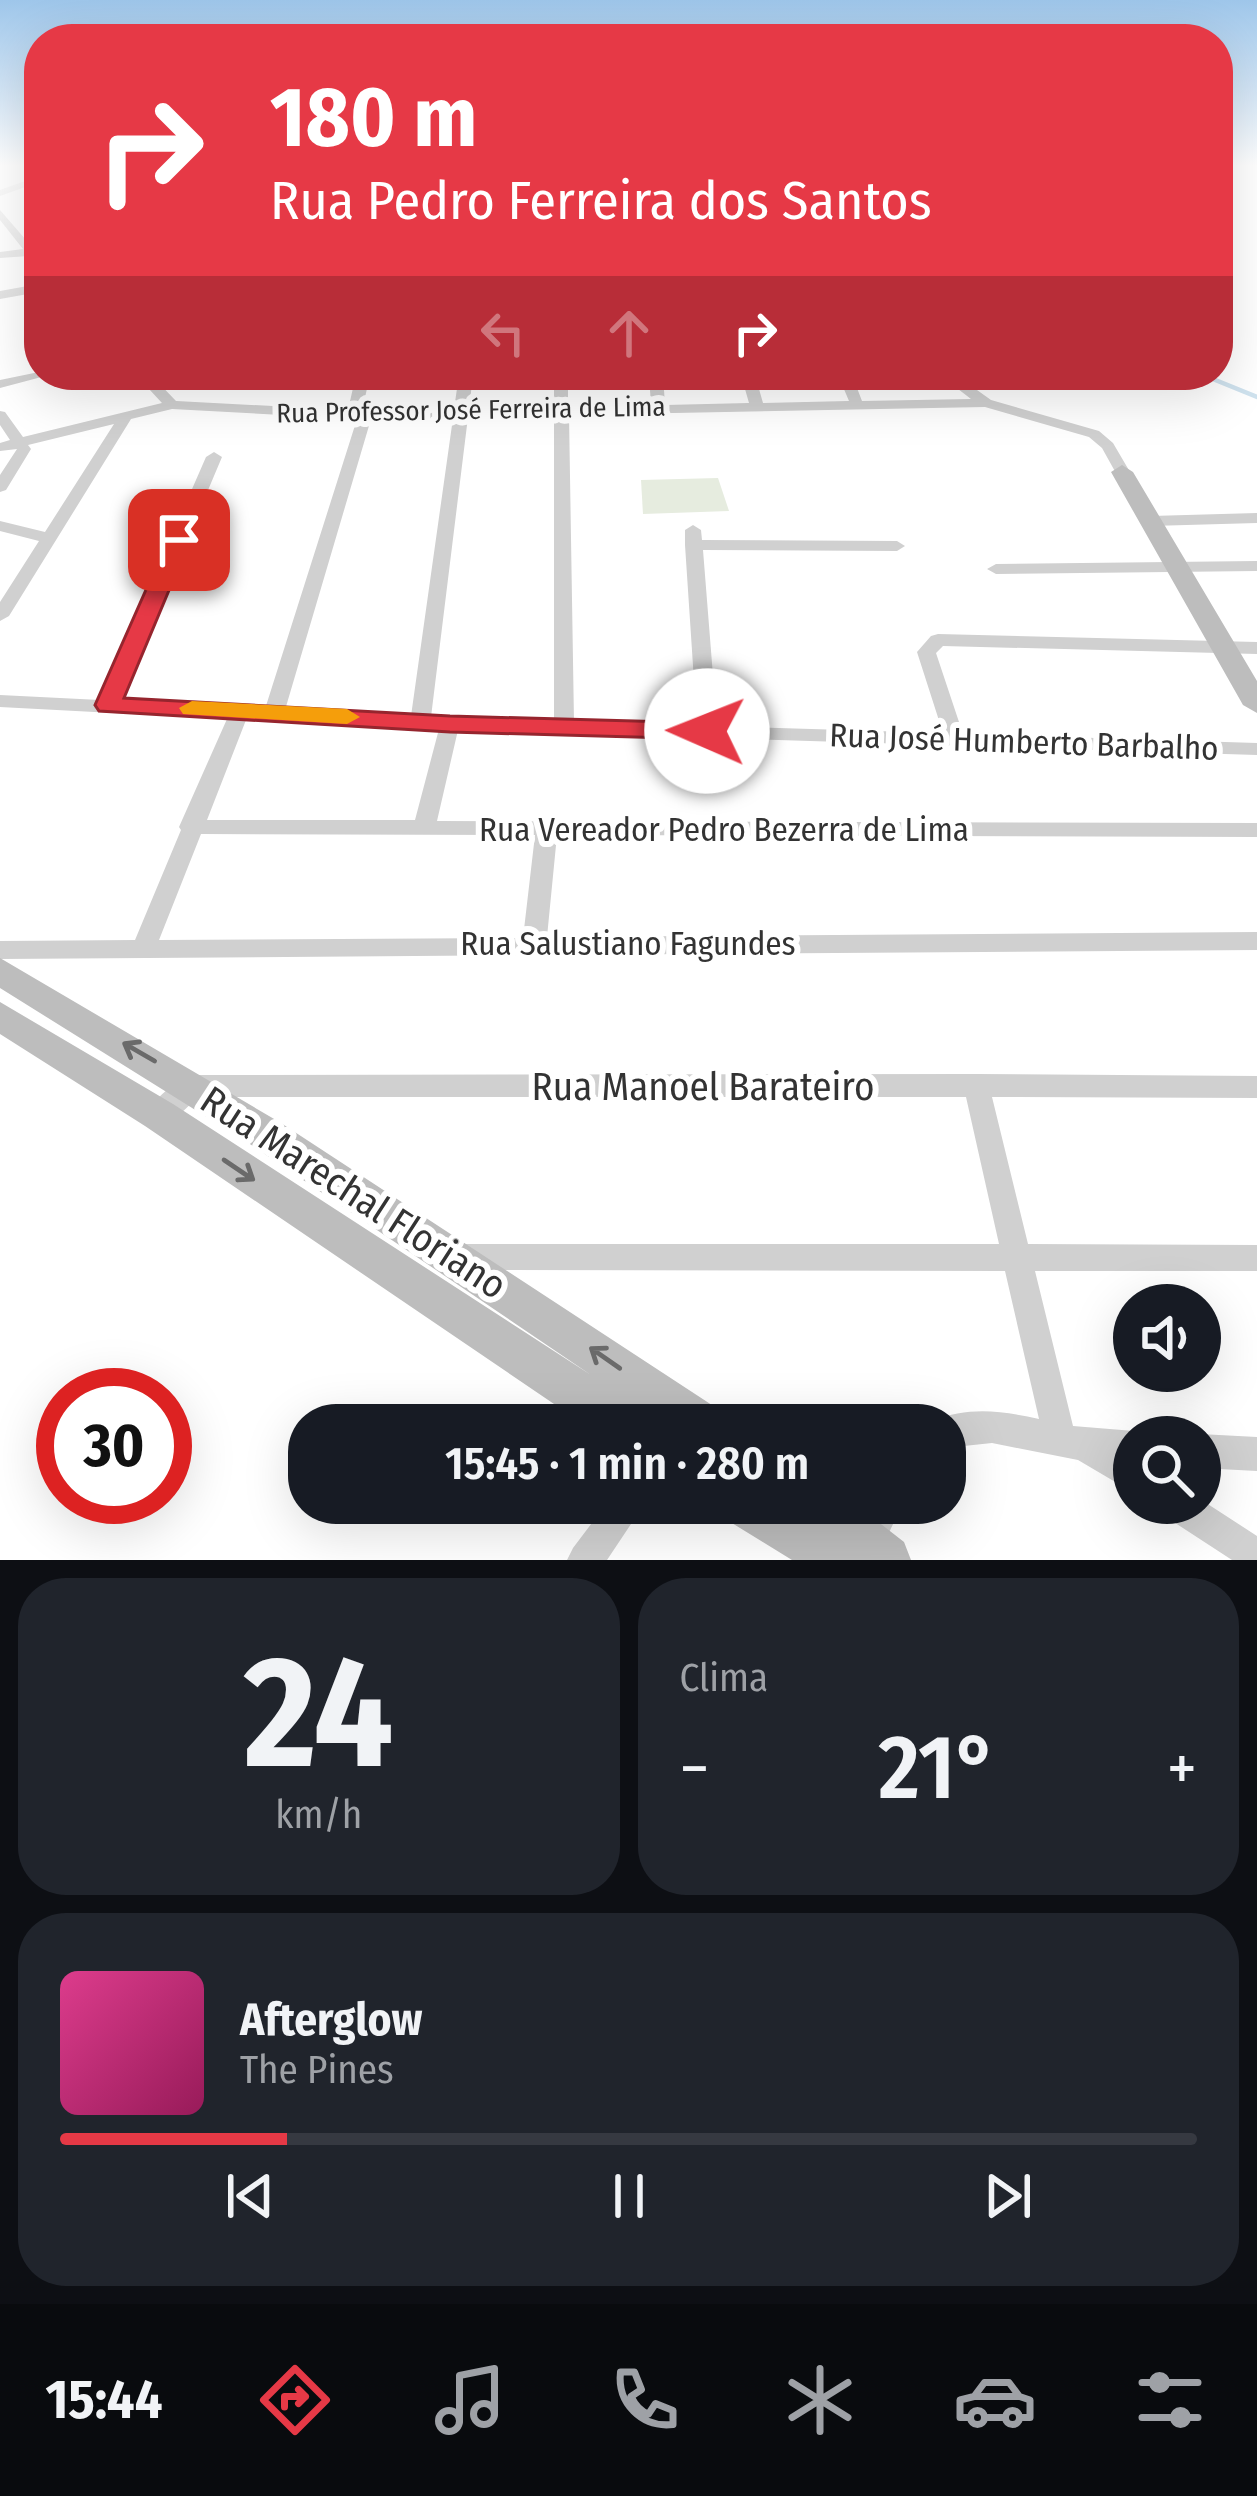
<!DOCTYPE html>
<html lang="pt">
<meta charset="utf-8">
<style>
:root{--surface:#171b24;--page:#20242c;--text:#f1f3f6;--muted:#9ea1a6;--line:#363941;--accent:#e63946}
body{margin:0;font-family:"Fira Sans Condensed",sans-serif;background:var(--page);color:var(--text);height:100vh;display:flex;flex-direction:column;font-size:45px;white-space:nowrap}
*{box-sizing:border-box;margin:0}
p{font-size:39px;color:var(--muted)}
.icon{flex:none;width:66px;height:66px;fill:none;stroke:currentColor;stroke-width:2;stroke-linecap:round;stroke-linejoin:round}
.map{position:relative;height:1560px;overflow:hidden}
.drawer{display:flex;flex-direction:column;gap:18px;padding:18px;background:#0d0f14;flex:1}
.drawer>*{flex:none}
.banner{position:absolute;left:24px;top:24px;width:1209px;height:366px;border-radius:48px;box-shadow:0 12px 48px #0002;background:#e63946;color:#fff;overflow:hidden}
.controls{position:absolute;left:1113px;top:1284px;display:grid;gap:24px}
.controls a{display:grid;place-items:center;width:108px;height:108px;border-radius:50%;background:var(--surface);box-shadow:0 12px 48px #0002;font-size:60px}
.speed{position:absolute;left:36px;top:1368px;display:flex;gap:24px;font-size:60px;font-weight:700;text-align:center}
.speed>*{display:grid;place-content:center;width:156px;height:156px;border-radius:50%;background:var(--surface);box-shadow:0 12px 48px #0002;line-height:1}
.speed .limit{border:18px solid #d22;background:#fff;color:#111}
.pin{position:absolute;display:grid;place-items:center;width:102px;height:102px;color:#fff;margin:-51px;border-radius:24px;box-shadow:0 6px 18px #0006}
.me{position:absolute;width:132px;margin:-66px;rotate:271deg;stroke-linejoin:round;filter:drop-shadow(0 0 9px #0008)}
.turn{display:flex;align-items:center;gap:42px;height:252px;padding:0 48px;font-size:54px}
.turn .icon{width:156px;height:156px;stroke-width:2.5}
.turn b{display:block;font-size:84px;line-height:102px}
.lanes{display:flex;align-items:center;height:114px;padding:0 48px;background:#0003;justify-content:center;gap:60px;direction:ltr}
.lanes .off{opacity:.35}
.big{font-size:90px;font-weight:600;line-height:1.1}
.drawer .tile{flex:1;display:flex;flex-direction:column;justify-content:center;gap:18px;min-width:0;padding:0 42px;border-radius:48px;background:var(--page)}
.drawer .dial{align-items:center;gap:0}
.dial b{font-size:156px;line-height:1}
.song{display:flex;align-items:center;gap:36px}
.cover{width:144px;height:144px;border-radius:18px;background:linear-gradient(135deg,hsl(330 70% 55%),hsl(330 70% 35%))}
.played{height:12px;border-radius:6px;background:linear-gradient(90deg,var(--accent) 20%,var(--line) 20%)}
.keys{display:flex;justify-content:space-around;direction:ltr}
.heat{display:flex;justify-content:space-between;align-items:center;font-size:66px;direction:ltr}
.drawer .tiles{flex:1;display:grid;gap:18px;grid-template-columns:1fr 1fr}
.tile:last-child{grid-column:span 2}
.trip{position:absolute;left:288px;top:1404px;width:678px;height:120px;border-radius:48px;background:var(--surface);box-shadow:0 12px 48px #0002;font-weight:600;line-height:120px;text-align:center}
.menu{display:flex;height:192px;justify-content:space-around;align-items:center;background:#090b0e;color:var(--muted)}
.menu .icon{width:84px;height:84px}
.menu .selected{color:var(--accent)}
.menu b{font-size:54px;color:var(--text)}
.map>svg:first-child{display:block}
.green{fill:#e6ecdf}
.lines{fill:none;stroke-linecap:round;stroke-linejoin:round}
.stream{stroke:#cfe2ee;stroke-width:4.5}
.street{fill:#d0d0d0;fill-rule:evenodd}
.secondary{fill:#bdbdbd;fill-rule:evenodd}
.oneway{stroke:#6a6a6a}
.route{fill:#e63946;stroke:#96252e;stroke-width:3}
.slow{fill:#f59e0b}
.labels{text-anchor:middle;stroke-width:12;stroke-linejoin:round;paint-order:stroke}
.far-street-label{font-size:27px;fill:#333;stroke:#fff}
.street-label{font-size:33px;fill:#333;stroke:#fff}
.near-street-label{font-size:39px;fill:#333;stroke:#fff}
</style>
<div class="map">
<svg width="1257" height="1560" viewBox="0 0 1257 1560">
<rect width="100%" height="100%" fill="#fff"/>
<path class="green" d="M718,478L729,511L643,514L641,480Z"/>
<g class="lines">
<path class="stream" d="M1203,375L1257,397"/>
<path class="street" d="M39,176V182L0,196V190Z
M0,210L39,255V265L28,256L0,258V252L23,249L0,220Z
M39,284V292L0,299V291Z
M39,372V375H49L0,388V380Z
M136,375H151L176,401L348,410L356,375H370L362,411H365L454,409L459,375H473L469,409L554,407V375H568V407L651,405L649,375H663L665,405L749,403L741,375H755L763,403L849,401L838,375H852L862,401L971,399L940,375H956L991,400L1099,431L1113,443L1130,472L1127,475H1117L1102,448L1089,437L985,407L569,415L574,722L697,726L685,545V530L693,525L701,530L702,540L897,541L905,546L897,551L703,550L717,726L943,733L917,652L931,636L938,634L1257,642V654L943,646L936,653L963,734L1257,743V755L458,730L437,821L1257,823V837L557,835L547,937L1257,932V950L0,959V941L135,940L181,830L179,827L227,719L0,707V695L100,700L206,457L214,452L222,457L119,701L232,707L240,704L265,709L357,419L172,409L131,419L9,616L0,621V602L39,541L0,531V521L45,532L114,424L28,445L31,449L6,490L0,492V475L17,449L0,451V443L10,440L0,425V411L5,412L23,437L162,403ZM554,416V721L431,717L468,417ZM453,418L411,716L285,710L371,419ZM246,720L439,729L415,820H207ZM201,834L535,835L523,938L159,940Z
M1257,513V523L1151,526L1143,521L1151,516Z
M1257,561V571L996,574L987,569L996,564Z
M976,1074L1257,1076V1098L992,1097L1028,1244L1257,1245V1271H1035L1073,1426L1134,1431L1146,1436L1134,1437V1493L1078,1460L992,1443L945,1448V1425H931L933,1421C968,1406 1003,1411 1039,1419L1005,1271L460,1270L449,1266L445,1257L449,1248L460,1244H999L966,1097H198C184,1109 170,1130 149,1123L145,1115C154,1099 175,1081 192,1075Z
M1200,1434L1257,1437V1471L1200,1468V1437H1194Z
M1200,1499L1257,1536V1560H1232L1163,1515L1158,1503H1200Z
M607,1503H645L607,1560H567L573,1548Z
M868,1503H903L876,1560H840Z"/>
<path class="secondary" d="M1122,465L1133,472L1257,681V713L1243,705L1111,472Z
M0,958L281,1123L718,1409L724,1425H661L644,1413L649,1425H585L145,1126L0,1034V1002L173,1104L591,1375L253,1146L0,988Z
M720,1503H854L904,1542L911,1560H792L727,1520Z"/>
</g>
<defs><path id="oneway-shaft" d="M-6 0H5M1.5-3L5.5 0L1.5 3" fill="none" stroke-width="1.6" stroke-linecap="round" stroke-linejoin="round" transform="scale(3)"/></defs>
<g class="oneway">
<use href="#oneway-shaft" transform="translate(139 1052) rotate(-150)"/>
<use href="#oneway-shaft" transform="translate(239 1170) rotate(34)"/>
<use href="#oneway-shaft" transform="translate(605 1358) rotate(-145)"/>
</g>
<linearGradient id="sky" x2="0" y2="1"><stop stop-color="#9ec6ea"/><stop offset="0.43" stop-color="#fff"/><stop offset="1" stop-color="#fff" stop-opacity="0"/></linearGradient>
<rect width="1257" height="385" fill="url(#sky)"/>
<path class="route" d="M179,534L190,540L124,698L450,716L707,723L720,731L707,739L450,732L99,711L95,705L168,540Z"/>
<path class="slow" d="M192,701L347,709L360,717L347,724L183,714L179,708Z"/>
<g class="labels">
<g class="far-street-label">
<text transform="translate(471 410) rotate(-1)" y="9">Rua Professor José Ferreira de Lima</text>
</g>
<g class="street-label">
<text transform="translate(1024 741) rotate(2)" y="12">Rua José Humberto Barbalho</text>
<text x="724" y="841">Rua Vereador Pedro Bezerra de Lima</text>
<text x="628" y="955">Rua Salustiano Fagundes</text>
</g>
<g class="near-street-label">
<text x="703" y="1100">Rua Manoel Barateiro</text>
<text transform="translate(354 1192) rotate(33)" y="14">Rua Marechal Floriano</text>
</g>
</g>
</svg>
<div class="controls">
<a><svg class="icon" aria-label="sound" viewBox="0 0 24 24"><path d="M4 9h4l5-4v14l-5-4H4zM17 9q2 3 0 6"/></svg></a>
<a><svg class="icon" aria-label="search" viewBox="0 0 24 24"><circle cx="10" cy="10" r="6"/><path d="M15 15l6 6"/></svg></a>
</div>
<div class="speed"><div class="limit">30</div></div>
<div class="pin" style="left:179px;top:540px;background:#d93025"><svg class="icon" aria-label="arrive" viewBox="0 0 24 24"><path d="M6 21V4h12l-3 4 3 4H6"/></svg></div>
<svg class="me" style="left:707px;top:731px" viewBox="-20 -20 40 40"><circle r="19" fill="#fff"/><path d="M0-13L10 11 0 6-10 11z" fill="#e63946"/></svg>
<div class="trip">15:45 · 1 min · 280 m</div>
<div class="banner">
<div class="turn"><svg class="icon" aria-label="right" viewBox="0 0 24 24"><path d="M7 20v-9h11M14 6l5 5-5 5"/></svg><div><b>180 m</b>Rua Pedro Ferreira dos Santos</div></div>
<div class="lanes"><svg class="icon off" aria-label="left" viewBox="0 0 24 24"><path d="M17 20v-9H6M10 6l-5 5 5 5"/></svg><svg class="icon off" aria-label="ahead" viewBox="0 0 24 24"><path d="M12 20V5M6 11l6-6 6 6"/></svg><svg class="icon" aria-label="right" viewBox="0 0 24 24"><path d="M7 20v-9h11M14 6l5 5-5 5"/></svg></div>
</div>
</div>
<section class="drawer">
<div class="tiles">
<div class="tile dial"><b>24</b><p>km/h</p></div>
<div class="tile"><p>Clima</p>
<div class="heat"><a>−</a><b class="big">21°</b><a>+</a></div>
</div>
<div class="tile">
<div class="song"><i class="cover"></i><div><b>Afterglow</b><p>The Pines</p></div></div>
<div class="played"></div>
<div class="keys"><svg class="icon" aria-label="previous" viewBox="0 0 24 24"><path d="M18 5L8 12l10 7zM5 5v14"/></svg><svg class="icon" aria-label="pause" viewBox="0 0 24 24"><path d="M8 5v14M16 5v14"/></svg><svg class="icon" aria-label="next" viewBox="0 0 24 24"><path d="M6 5l10 7-10 7zM19 5v14"/></svg></div>
</div>
</div>
</section>
<nav class="menu">
<b>15:44</b>
<svg class="icon selected" aria-label="directions" viewBox="0 0 24 24"><path d="M12 3l9 9-9 9-9-9zM9 14v-3h6M13 9l2 2-2 2"/></svg>
<svg class="icon" aria-label="music" viewBox="0 0 24 24"><path d="M9 18V5l10-2v13"/><circle cx="6" cy="18" r="3"/><circle cx="16" cy="16" r="3"/></svg>
<svg class="icon" aria-label="phone" viewBox="0 0 24 24"><path d="M5 4h4l2 5-3 2q2 4 5 5l2-3 5 2v4C11 20 4 13 5 4z"/></svg>
<svg class="icon" aria-label="climate" viewBox="0 0 24 24"><path d="M12 3v18M4 7l16 10M4 17L20 7"/></svg>
<svg class="icon" aria-label="car" viewBox="0 0 24 24"><path d="M5 17H2v-5l4-1 3-4h7l3 4 3 1v5h-3M9 17h6M6 11h13"/><circle cx="7" cy="17" r="2"/><circle cx="17" cy="17" r="2"/></svg>
<svg class="icon" aria-label="filters" viewBox="0 0 24 24"><path d="M4 7h16M4 17h16"/><circle cx="9" cy="7" r="2"/><circle cx="15" cy="17" r="2"/></svg>
</nav>
